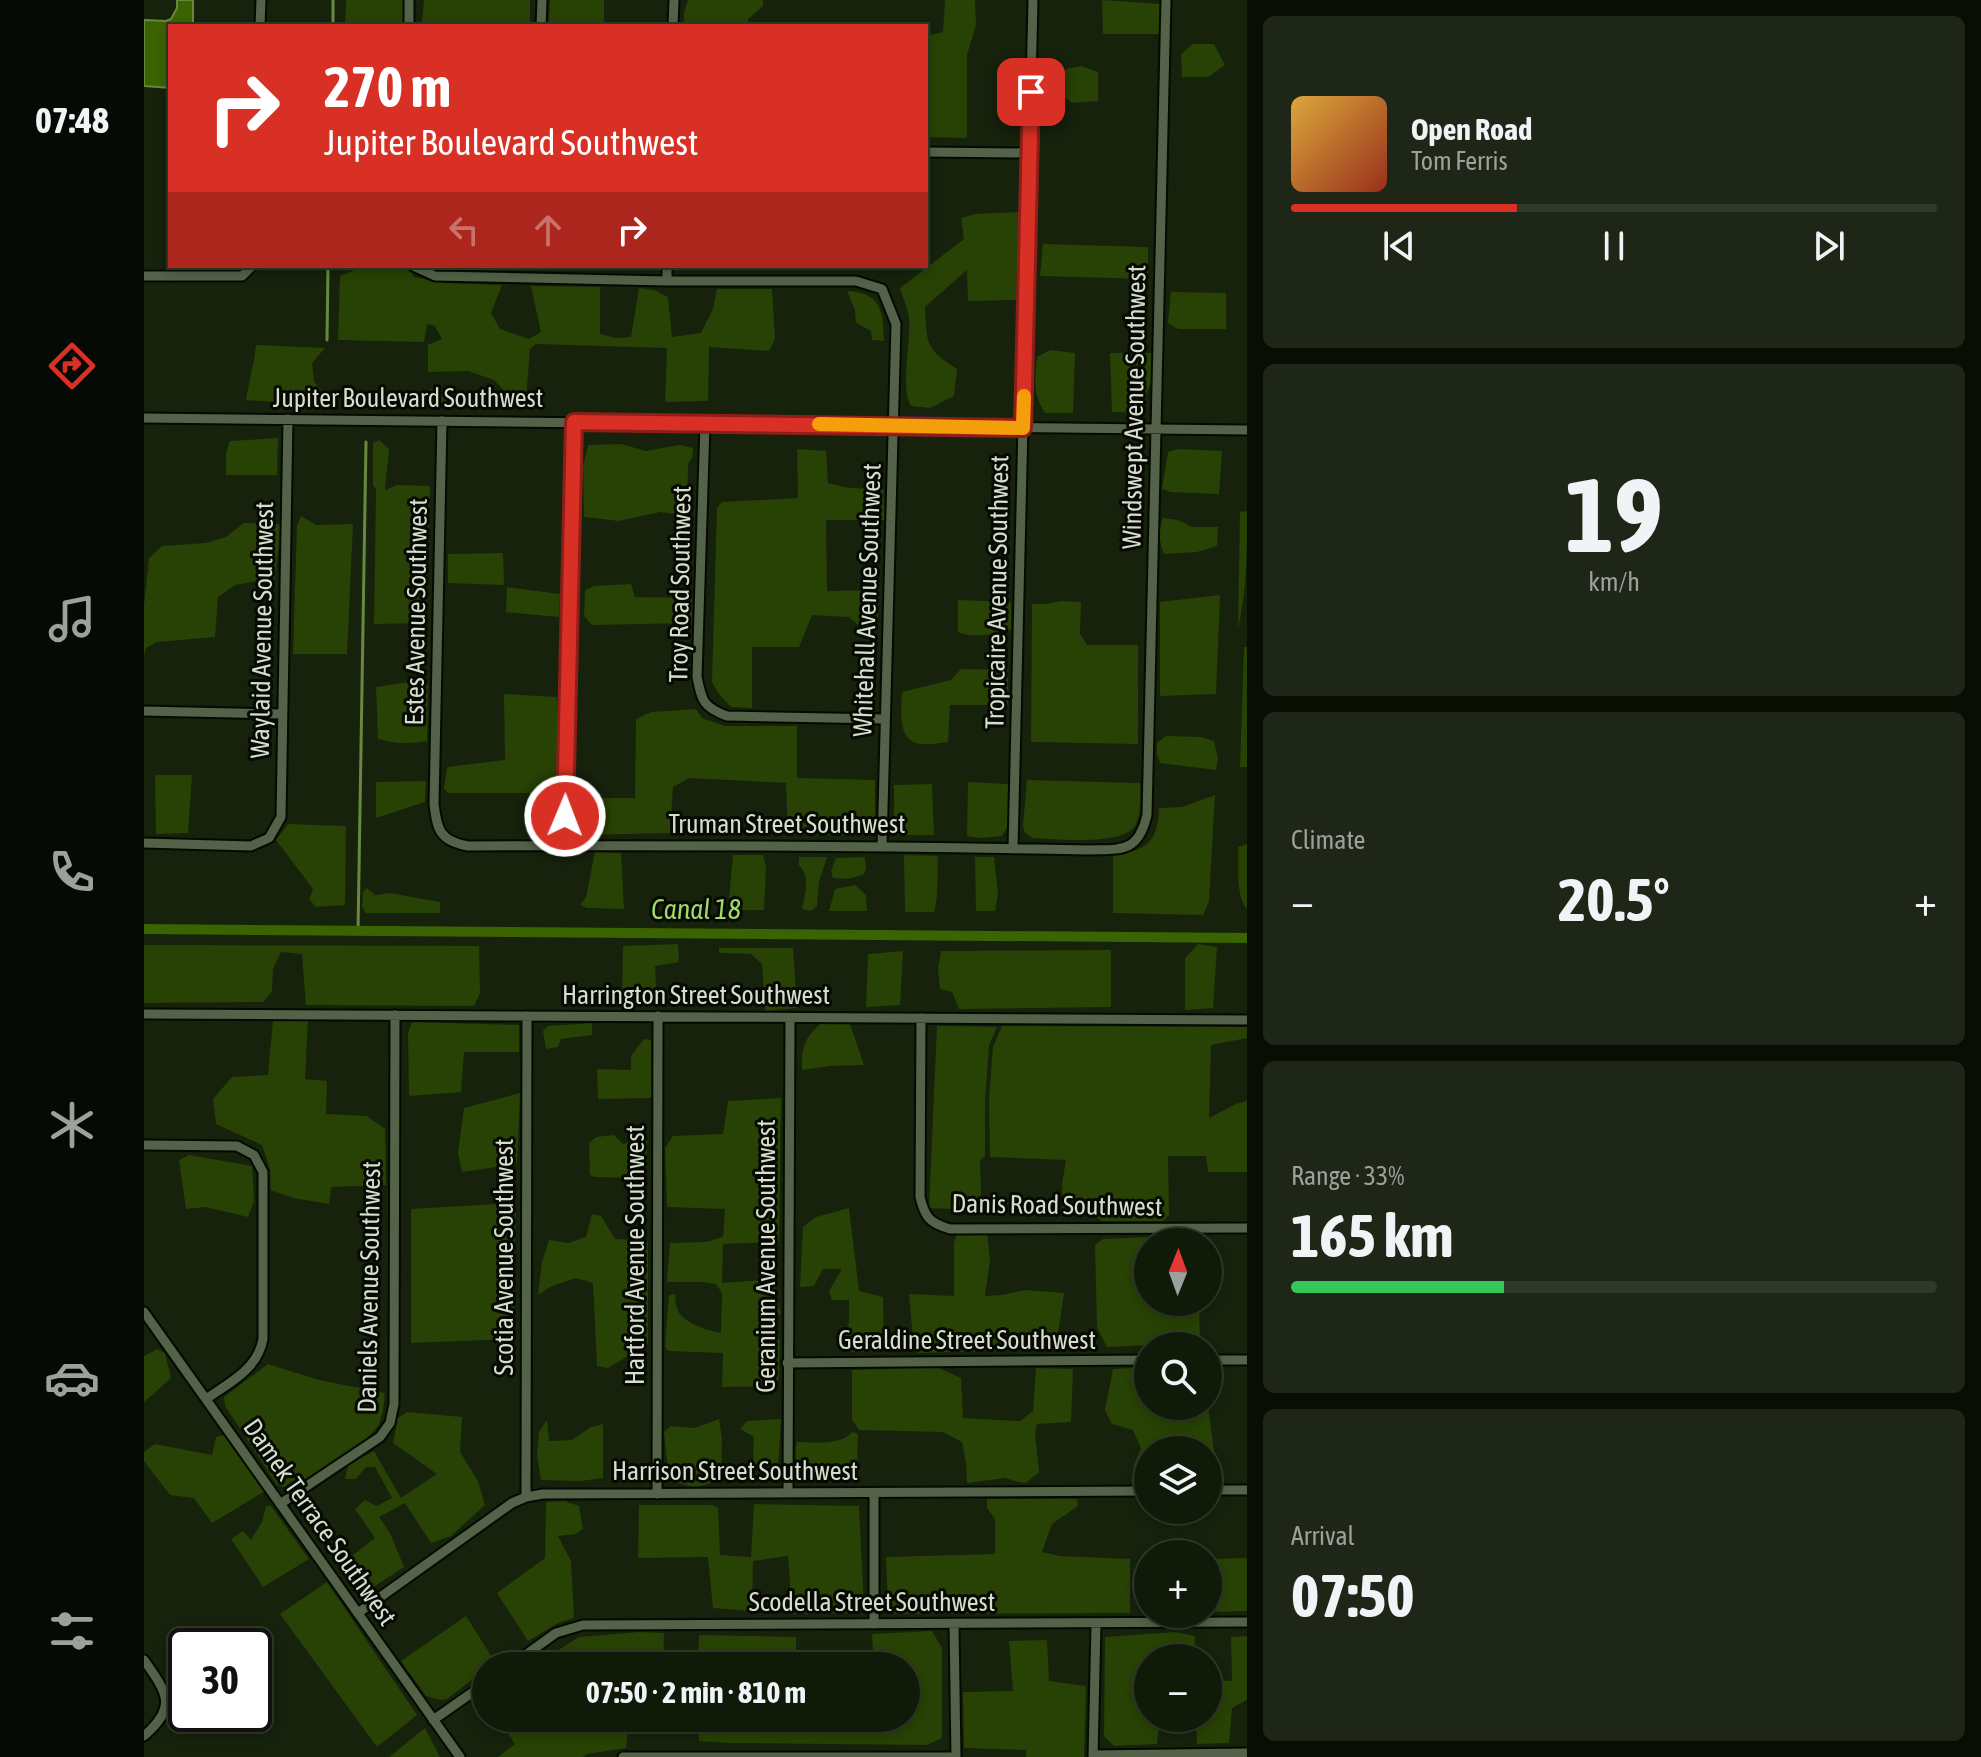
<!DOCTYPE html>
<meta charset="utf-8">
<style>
:root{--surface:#101a09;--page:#1e2717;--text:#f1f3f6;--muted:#9ca19c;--line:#30382a;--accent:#d93025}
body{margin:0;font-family:"Asap Condensed",sans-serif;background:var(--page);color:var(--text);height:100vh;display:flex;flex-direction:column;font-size:30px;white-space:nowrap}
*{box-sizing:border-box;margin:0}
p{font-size:26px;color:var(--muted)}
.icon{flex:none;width:44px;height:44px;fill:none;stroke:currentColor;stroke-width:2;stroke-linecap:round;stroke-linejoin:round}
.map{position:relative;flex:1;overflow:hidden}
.drawer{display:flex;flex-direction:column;gap:16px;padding:16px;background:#090e05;width:734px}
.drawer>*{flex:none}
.banner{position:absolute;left:24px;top:24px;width:760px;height:244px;border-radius:0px;box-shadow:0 4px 12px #0003,0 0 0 2px var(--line);background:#d93025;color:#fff;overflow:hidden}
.needle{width:52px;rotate:1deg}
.buttons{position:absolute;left:990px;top:1228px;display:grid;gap:16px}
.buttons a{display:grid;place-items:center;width:88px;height:88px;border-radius:50%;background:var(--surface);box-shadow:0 4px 12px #0003,0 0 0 2px var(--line);font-size:40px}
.speed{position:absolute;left:24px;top:1628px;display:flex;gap:16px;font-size:40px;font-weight:700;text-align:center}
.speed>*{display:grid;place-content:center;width:104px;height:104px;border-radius:50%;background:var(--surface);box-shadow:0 4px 12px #0003,0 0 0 2px var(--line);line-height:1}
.speed .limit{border:4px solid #111;border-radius:12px;background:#fff;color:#111}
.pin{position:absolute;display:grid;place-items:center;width:68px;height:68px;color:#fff;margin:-34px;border-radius:16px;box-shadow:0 4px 12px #0006}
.me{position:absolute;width:88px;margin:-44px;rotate:1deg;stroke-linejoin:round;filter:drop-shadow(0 0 6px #0008)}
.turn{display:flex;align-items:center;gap:28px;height:168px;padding:0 24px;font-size:36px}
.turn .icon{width:104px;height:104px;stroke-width:2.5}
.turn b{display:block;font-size:56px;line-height:68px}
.lanes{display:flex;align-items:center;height:76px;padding:0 24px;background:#0003;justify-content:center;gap:40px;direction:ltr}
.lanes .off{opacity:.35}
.big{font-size:60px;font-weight:700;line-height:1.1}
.drawer .card{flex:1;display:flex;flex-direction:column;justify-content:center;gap:12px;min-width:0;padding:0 28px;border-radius:12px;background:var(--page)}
.drawer .dial{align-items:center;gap:0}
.dial b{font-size:104px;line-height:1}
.song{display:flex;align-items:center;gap:24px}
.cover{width:96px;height:96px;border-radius:12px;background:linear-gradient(135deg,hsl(40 70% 55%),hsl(10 70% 35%))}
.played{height:8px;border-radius:4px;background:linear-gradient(90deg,var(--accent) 35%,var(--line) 35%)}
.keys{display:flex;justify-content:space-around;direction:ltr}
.heat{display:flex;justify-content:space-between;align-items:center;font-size:44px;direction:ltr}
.charge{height:12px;border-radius:6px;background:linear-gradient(90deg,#34c759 33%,var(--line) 0)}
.trip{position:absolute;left:328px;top:1652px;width:448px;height:80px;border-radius:40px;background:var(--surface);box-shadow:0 4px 12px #0003,0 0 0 2px var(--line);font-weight:700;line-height:80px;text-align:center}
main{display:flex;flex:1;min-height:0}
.menu{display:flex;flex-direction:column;width:144px;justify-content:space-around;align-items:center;background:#060a04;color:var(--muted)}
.menu .icon{width:56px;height:56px}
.menu .selected{color:var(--accent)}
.menu b{font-size:36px;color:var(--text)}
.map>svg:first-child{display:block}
.green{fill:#274204}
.water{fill:#3b6302;stroke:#69883f;stroke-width:2}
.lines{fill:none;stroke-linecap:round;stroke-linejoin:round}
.stream{stroke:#69883f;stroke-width:3}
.canal{stroke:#3b6302;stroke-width:10}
.minor-casing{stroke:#030b00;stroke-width:13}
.minor{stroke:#536248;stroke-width:9}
.route-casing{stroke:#8d1f18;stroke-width:20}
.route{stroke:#d93025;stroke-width:14}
.slow{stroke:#f59e0b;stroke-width:14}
.labels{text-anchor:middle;stroke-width:6;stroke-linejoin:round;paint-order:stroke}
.street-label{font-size:26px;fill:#d5ddce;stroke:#060a03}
.water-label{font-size:28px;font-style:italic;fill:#9fd96a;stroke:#060a03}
</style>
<main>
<nav class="menu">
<b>07:48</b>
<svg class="icon selected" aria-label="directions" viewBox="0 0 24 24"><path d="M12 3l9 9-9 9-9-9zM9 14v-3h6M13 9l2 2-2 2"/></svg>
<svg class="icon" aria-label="music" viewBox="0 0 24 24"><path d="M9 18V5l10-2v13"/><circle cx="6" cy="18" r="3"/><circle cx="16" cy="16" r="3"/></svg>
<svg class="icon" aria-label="phone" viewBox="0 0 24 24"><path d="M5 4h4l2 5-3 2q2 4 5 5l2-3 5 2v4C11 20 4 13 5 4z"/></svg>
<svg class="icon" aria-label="climate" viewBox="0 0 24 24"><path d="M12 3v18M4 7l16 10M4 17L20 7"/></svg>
<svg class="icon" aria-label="car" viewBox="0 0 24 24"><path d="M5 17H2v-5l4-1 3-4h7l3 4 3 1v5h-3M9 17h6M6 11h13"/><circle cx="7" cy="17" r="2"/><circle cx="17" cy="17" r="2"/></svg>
<svg class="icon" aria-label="filters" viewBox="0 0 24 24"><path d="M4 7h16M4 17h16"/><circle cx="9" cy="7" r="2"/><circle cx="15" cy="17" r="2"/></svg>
</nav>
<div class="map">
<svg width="1103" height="1757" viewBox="0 0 1103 1757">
<rect width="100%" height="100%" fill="#16220c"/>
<path class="green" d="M202,0H259L260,26H201Z
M280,0H386V26H297L278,22Z
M406,0H460V26H405Z
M544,0H619V6L604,19V26H540V12Z
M801,0H831L832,25L823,55V138L782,137V36L799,32Z
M958,0L1016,4L1015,34H959Z
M1049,44H1070L1081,65L1064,77H1038L1037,54Z
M937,66L954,72V101L928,103L918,95L914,83L922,69Z
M875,212L872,300L824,301L823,270L781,307C783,345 781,348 813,369L810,396L786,408L767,406C756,388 767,343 765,319C764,309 759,298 756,288L820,239L817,218L831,214Z
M899,244L1004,247V279L896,276Z
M220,266H264L270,277L303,283L358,285L347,313L356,329L385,339L397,332L387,286L456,287V334L472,338L487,337L495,288L510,290L524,297L528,337L557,333L569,309L573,289H628L631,339L625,351L565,347L564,401L521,402L523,348L392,344L386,349L382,400L376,404L285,403V389L363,394L350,380L324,371L284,372V345L298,339L291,326L283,324L280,342L194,340L196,276Z
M703,291C738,293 739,311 740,341L728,340L727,331L712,323L711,310Z
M1027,292L1082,293V329H1034L1024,323Z
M112,345L181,348L168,363L170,381L179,393L177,405L102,400C105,381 110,364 112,345Z
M906,350L931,353L929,413H901C888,393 891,380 893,357Z
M966,353H1008V382L1003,391L1001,409L995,413L968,412Z
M134,438L133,475H82V453L86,441Z
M235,440L245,449L241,490L253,485L286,486L282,623L230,624L232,490L229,485V443Z
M477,444L502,451L535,445L549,448L548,458L544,464L543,516L516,512L475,521L440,517L439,467L444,445Z
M653,449L682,451L684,483L705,488L739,489L741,520H682L683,591L735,590L734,624L714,625L705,617L668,615L655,647H608V708L587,707L575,694L568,682L573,508L578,502L654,498Z
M1034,449L1078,451L1075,494L1027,492L1018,489L1024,452Z
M1103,511C1103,550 1103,591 1094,629L1096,512Z
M157,516L172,525L209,524L203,654H149L153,525Z
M1019,518L1034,520L1048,527H1074L1073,546L1053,552L1020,554C1015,543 1014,530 1019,518Z
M100,523L137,524L131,578L91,585L74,597L71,637L13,642L2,648L0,656V606L5,558L18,546L62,543L82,537Z
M359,553L360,585L304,583V554Z
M487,584L491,597L548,598V623L448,625L440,616L441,590L450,586Z
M363,587L416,594L415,617L362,612Z
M1076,595L1072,694L1016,696V602Z
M814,600L867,602V630C851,634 830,639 814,632Z
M918,601L937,602L936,634L943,645H994V744L887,742L888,604H901Z
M1100,647H1103V767H1096Z
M817,669L864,670V705H806L804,742C795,743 785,745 776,744C753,741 757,709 758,692L807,680Z
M278,680L284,684L283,741C265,744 251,744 234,739L232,687Z
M360,694L413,697L415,793H304L300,789L303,767L361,760Z
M552,709L558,718L581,726H653V778L731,780V829L717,836L644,834L642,783L545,778L529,787L526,833L439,835L432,829L430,808L434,798H491L492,719L507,712Z
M1022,736L1058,737L1070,741L1074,759L1072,770L1016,763L1013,754V743Z
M11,775H48L44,833L12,834Z
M883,780L996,783C996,797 998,813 991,826C977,846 913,839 889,838L881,833L879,826Z
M282,781L281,802L232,818V782Z
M824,782L864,784V826L858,836L837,838L823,836Z
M788,784L790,835H752L750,827V785Z
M1071,795L1065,901L1059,915L969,913V854C1003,852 1014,841 1015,808L1038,807Z
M144,824L202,826L201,905L172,907L165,899L169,889L132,840Z
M1103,844V909C1091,894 1095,867 1094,847Z
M451,852L477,853L480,909L443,908L436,905L442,897Z
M589,855H619L622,867L620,910H584Z
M760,855L794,856C793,873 795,896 790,912H761Z
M655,857H683L675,882L673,906L667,911L658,909C661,894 667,878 655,865Z
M721,857L722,869L719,875L703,879L689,878L687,871L692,858Z
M831,857H850L854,894L851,911H832Z
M711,885L722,895L723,911H685L691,889Z
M223,888L231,895L246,893L296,902V913H222L218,906L219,892Z
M534,944L535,962L511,966L513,1004L478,1006L479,946Z
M1054,944L1073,947L1069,1008L1041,1010V958Z
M0,945L335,946L336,993L330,1006L162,1005L158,954L137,952L129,969L128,991L119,1002L0,1003Z
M575,948H649L653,1008L621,1011L618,964L607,954L575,953Z
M967,950V1007L815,1009L808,992L796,989L794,969L797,951Z
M759,951L756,1005L722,1007L724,954Z
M164,1019L161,1079L183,1081L182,1114L223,1116L241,1129L242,1185L187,1187L185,1204L149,1198L127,1190L126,1169L118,1145L72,1124L69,1099L88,1077L124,1075L129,1020Z
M680,1021L706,1024L720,1065L686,1066L658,1070C657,1047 661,1036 680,1021Z
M268,1022L375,1025V1052H320L317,1092L265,1096L264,1033Z
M448,1023V1035L417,1039L414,1047L402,1049L399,1031L404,1026Z
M793,1026L853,1027L845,1045L841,1100V1156L836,1160L837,1193L832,1210L785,1208Z
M858,1026L1103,1027V1038L1067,1045L1065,1118L1092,1104L1103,1101V1172H1064L1062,1156H1024L1025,1215L1019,1221H958L946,1213L919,1214L918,1184L922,1160L846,1157L845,1100L849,1047Z
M500,1039L507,1040L508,1098L454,1099L453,1069L487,1070V1056Z
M376,1093L373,1164L318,1172L314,1153L320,1108Z
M637,1098L635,1242L579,1244L578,1283L632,1279L631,1293L637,1313L625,1324L636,1340L635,1377L632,1386L578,1387L579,1353L524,1351L521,1347L525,1295L531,1294C532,1299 531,1303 533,1308C537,1323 563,1330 577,1333L578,1293L572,1284L558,1282H523L526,1243L562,1242L579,1237L581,1209L523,1207L521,1148L529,1136L579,1134L584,1101Z
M470,1135L479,1144L503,1136V1168L488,1178L451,1177L446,1175L445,1143L452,1137Z
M45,1155L108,1166L110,1201L104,1217L61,1207L42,1209L35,1160Z
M372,1203L369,1339L267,1343V1209Z
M705,1208L715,1291L739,1297L740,1349L722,1352H708L698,1339L705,1323V1300H688L685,1291L698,1269H679L670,1286L656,1287L659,1227L672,1217Z
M448,1214L457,1216L471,1239L504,1241V1344L464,1368L453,1366L449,1283L432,1278L408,1286L394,1295L398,1262L405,1240L424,1243L442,1237Z
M843,1233L846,1260L841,1296L857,1295L881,1290L920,1293L912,1347L904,1349L775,1353L770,1349L765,1294L810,1296V1243L813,1234Z
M1049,1235L1054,1242H1004V1302H1055L1056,1343L963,1347L953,1328L951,1245L959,1239Z
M13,1349L21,1353L27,1378L0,1402V1356Z
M124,1364L175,1380L241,1393C240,1403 239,1414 235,1424C226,1442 173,1473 154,1486L142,1488L133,1485L81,1406L80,1397Z
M793,1367L817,1378L819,1418L876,1421L889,1411L892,1368L929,1369L927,1422L893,1424L891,1433L895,1472L882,1483L874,1482L861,1478L823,1483L822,1463L818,1442L799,1432L715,1430L708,1420V1370Z
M1004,1367V1406H1064L1074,1481L1064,1482V1450H1004V1476L999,1478L990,1465L997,1448L989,1430L968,1424L961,1410L969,1369Z
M263,1412L318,1417L316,1452L334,1481L341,1505L307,1536L287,1543L261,1503L235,1517L246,1533L260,1567L217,1595L194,1567L231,1538L211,1509L221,1500L233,1506L248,1498L231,1467H222L212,1479H201L204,1465L230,1451L257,1498L293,1474L249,1443L254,1418Z
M575,1419L578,1439L577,1477C556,1489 553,1488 530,1482L524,1471L520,1432L527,1426L551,1428Z
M637,1419L634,1468L623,1477L610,1467L609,1451L610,1437L596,1429L603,1421Z
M403,1420L405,1441L428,1440L447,1427L459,1424V1478L436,1481L397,1480L393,1456L395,1432Z
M708,1432L714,1434L713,1471L701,1480L660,1482C652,1468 650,1458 653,1442C670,1442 697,1446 708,1432Z
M80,1435L121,1491L68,1523L50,1498L26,1495L0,1461V1452L11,1444L68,1455L72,1437Z
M843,1499H933L934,1506L908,1524L898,1552L916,1556L986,1559V1613L751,1614L744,1604L742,1557L851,1554V1519L843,1508Z
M420,1501L435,1506L439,1529L432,1534L414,1536L427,1561L430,1618L414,1623L384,1641L353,1593L401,1558L402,1502Z
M610,1504L715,1506L720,1608L713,1613L648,1614L644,1556L609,1561L608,1611L569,1608L564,1557L494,1558L495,1505H569L574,1508L576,1555L607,1557Z
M122,1506H127L165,1559L119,1587L87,1539L99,1531L107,1540L118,1522Z
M1103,1558V1611L1073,1612L1066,1605V1559Z
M183,1582L273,1715L233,1747L136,1614Z
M322,1616L351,1662L346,1666H342V1669L303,1699L297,1700L282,1696L257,1661Z
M788,1631L798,1648V1738L783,1745L584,1743L555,1741L554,1718H762V1666H730L728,1634Z
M495,1632L520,1633L519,1666H389L435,1637Z
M1031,1632L1051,1636L1050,1658H1004V1718H1016L1013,1744L970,1746L960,1736L961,1637Z
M555,1635L652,1637V1666H554Z
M1103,1636V1700L1088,1708L1085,1743L1053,1744L1052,1718H1064V1680L1088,1681L1087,1637Z
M903,1640L905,1681L942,1686L940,1757H882V1750L820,1748L819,1692L869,1691L865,1641Z
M354,1718H485L482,1748L443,1754L439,1757H354L371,1744Z
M281,1728L296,1757H245Z"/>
<path class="water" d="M33,0H49V26H26V88L0,86V20L22,21L27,19L33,8Z"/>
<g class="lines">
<path class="stream" d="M189,26V0
M183,340L184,266
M214,931L222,442"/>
<path class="canal" d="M0,929L1103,938"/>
<g class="minor-casing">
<path id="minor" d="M116,26L117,0
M265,26V0
M397,26L398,0
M529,26L530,0
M782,152L885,153
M269,266L291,276L523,281H712L738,289L752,324L738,846
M0,276H98L108,266
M523,281V266
M0,418L1103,430
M298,421L290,804C293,830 296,841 324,846C530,845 736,846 943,850C976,849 994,854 1003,815L1022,0
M561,423L553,677C558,701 559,707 583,716L741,719
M0,711L138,714
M0,843L107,846L125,838L137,817L144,419
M420,845L430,422
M869,849L889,0
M0,1014L1103,1020
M777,1018L776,1197C781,1218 786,1223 806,1229L1103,1228
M0,1145L93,1146L110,1155L119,1172V1339C114,1369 85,1383 62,1399
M0,1312L316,1757
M1064,1360H1103
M643,1363L1004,1360
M1064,1490H1103
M644,1493L646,1018
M513,1494L514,1016
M382,1497L383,1016
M136,1504L236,1437L246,1423L250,1404L251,1015
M214,1613L368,1503L382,1497L399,1494L1004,1491
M730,1624V1493
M810,1624L812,1757
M0,1660C23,1693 34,1706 0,1736
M366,1666L412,1633L439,1625L1103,1622
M289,1720L342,1683
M949,1755L1103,1753
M479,1757H812
M949,1757L952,1624"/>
</g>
<use href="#minor" class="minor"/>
</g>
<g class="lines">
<g class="route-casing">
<path id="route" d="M421,816L430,422L879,428L887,92"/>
</g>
<use href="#route" class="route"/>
<path class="slow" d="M675,424L879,428L880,396"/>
</g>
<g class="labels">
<g class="street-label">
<text x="264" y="407">Jupiter Boulevard Southwest</text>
<text transform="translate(990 407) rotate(-89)" y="9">Windswept Avenue Southwest</text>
<text transform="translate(536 584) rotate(-89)" y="9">Troy Road Southwest</text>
<text transform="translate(853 592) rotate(-89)" y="9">Tropicaire Avenue Southwest</text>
<text transform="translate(723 600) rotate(-88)" y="9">Whitehall Avenue Southwest</text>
<text transform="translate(272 612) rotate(-89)" y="9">Estes Avenue Southwest</text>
<text transform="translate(118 630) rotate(-89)" y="9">Waylaid Avenue Southwest</text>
<text x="643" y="833">Truman Street Southwest</text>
<text x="552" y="1004">Harrington Street Southwest</text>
<text transform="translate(913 1205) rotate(1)" y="9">Danis Road Southwest</text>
<text transform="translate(491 1255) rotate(-90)" y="9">Hartford Avenue Southwest</text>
<text transform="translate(622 1256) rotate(-90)" y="9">Geranium Avenue Southwest</text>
<text transform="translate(360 1257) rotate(-90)" y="9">Scotia Avenue Southwest</text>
<text transform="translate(225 1287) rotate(-89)" y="9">Daniels Avenue Southwest</text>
<text x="823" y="1349">Geraldine Street Southwest</text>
<text x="591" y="1480">Harrison Street Southwest</text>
<text transform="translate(176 1522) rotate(55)" y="9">Damek Terrace Southwest</text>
<text x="728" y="1611">Scodella Street Southwest</text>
</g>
<g class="water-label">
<text x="552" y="919">Canal 18</text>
</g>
</g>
</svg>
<div class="buttons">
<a><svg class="needle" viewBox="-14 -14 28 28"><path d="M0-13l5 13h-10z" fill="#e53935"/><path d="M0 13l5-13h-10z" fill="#9ca19c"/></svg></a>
<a><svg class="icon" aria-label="search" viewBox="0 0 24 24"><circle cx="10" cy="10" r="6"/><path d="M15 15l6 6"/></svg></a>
<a><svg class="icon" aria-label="layers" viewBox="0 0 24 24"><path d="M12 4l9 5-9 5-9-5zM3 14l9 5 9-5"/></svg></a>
<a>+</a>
<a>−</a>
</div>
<div class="speed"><div class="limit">30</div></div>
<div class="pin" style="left:887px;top:92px;background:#d93025"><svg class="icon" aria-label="arrive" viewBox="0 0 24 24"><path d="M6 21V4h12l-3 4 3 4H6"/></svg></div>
<svg class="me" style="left:421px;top:816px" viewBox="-20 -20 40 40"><circle r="17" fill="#d93025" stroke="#fff" stroke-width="3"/><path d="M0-11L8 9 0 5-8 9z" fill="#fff"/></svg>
<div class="trip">07:50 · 2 min · 810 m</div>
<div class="banner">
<div class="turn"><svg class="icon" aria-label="right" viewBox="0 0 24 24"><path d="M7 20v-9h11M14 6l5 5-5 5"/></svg><div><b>270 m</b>Jupiter Boulevard Southwest</div></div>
<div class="lanes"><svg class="icon off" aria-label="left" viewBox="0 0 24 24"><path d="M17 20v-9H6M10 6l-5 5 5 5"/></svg><svg class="icon off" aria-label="ahead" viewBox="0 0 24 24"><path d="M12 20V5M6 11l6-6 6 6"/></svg><svg class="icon" aria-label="right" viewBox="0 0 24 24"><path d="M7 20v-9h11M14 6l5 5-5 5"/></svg></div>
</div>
</div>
<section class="drawer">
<div class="card">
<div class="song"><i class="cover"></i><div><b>Open Road</b><p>Tom Ferris</p></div></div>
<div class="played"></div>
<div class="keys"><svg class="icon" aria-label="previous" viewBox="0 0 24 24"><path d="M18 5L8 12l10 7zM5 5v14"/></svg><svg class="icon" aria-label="pause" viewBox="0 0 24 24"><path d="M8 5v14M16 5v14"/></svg><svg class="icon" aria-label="next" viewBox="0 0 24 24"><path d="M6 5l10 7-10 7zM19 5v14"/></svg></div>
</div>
<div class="card dial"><b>19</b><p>km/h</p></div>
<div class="card"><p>Climate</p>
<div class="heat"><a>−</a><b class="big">20.5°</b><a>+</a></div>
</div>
<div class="card"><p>Range · 33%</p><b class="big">165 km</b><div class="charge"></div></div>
<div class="card"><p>Arrival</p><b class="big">07:50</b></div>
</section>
</main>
